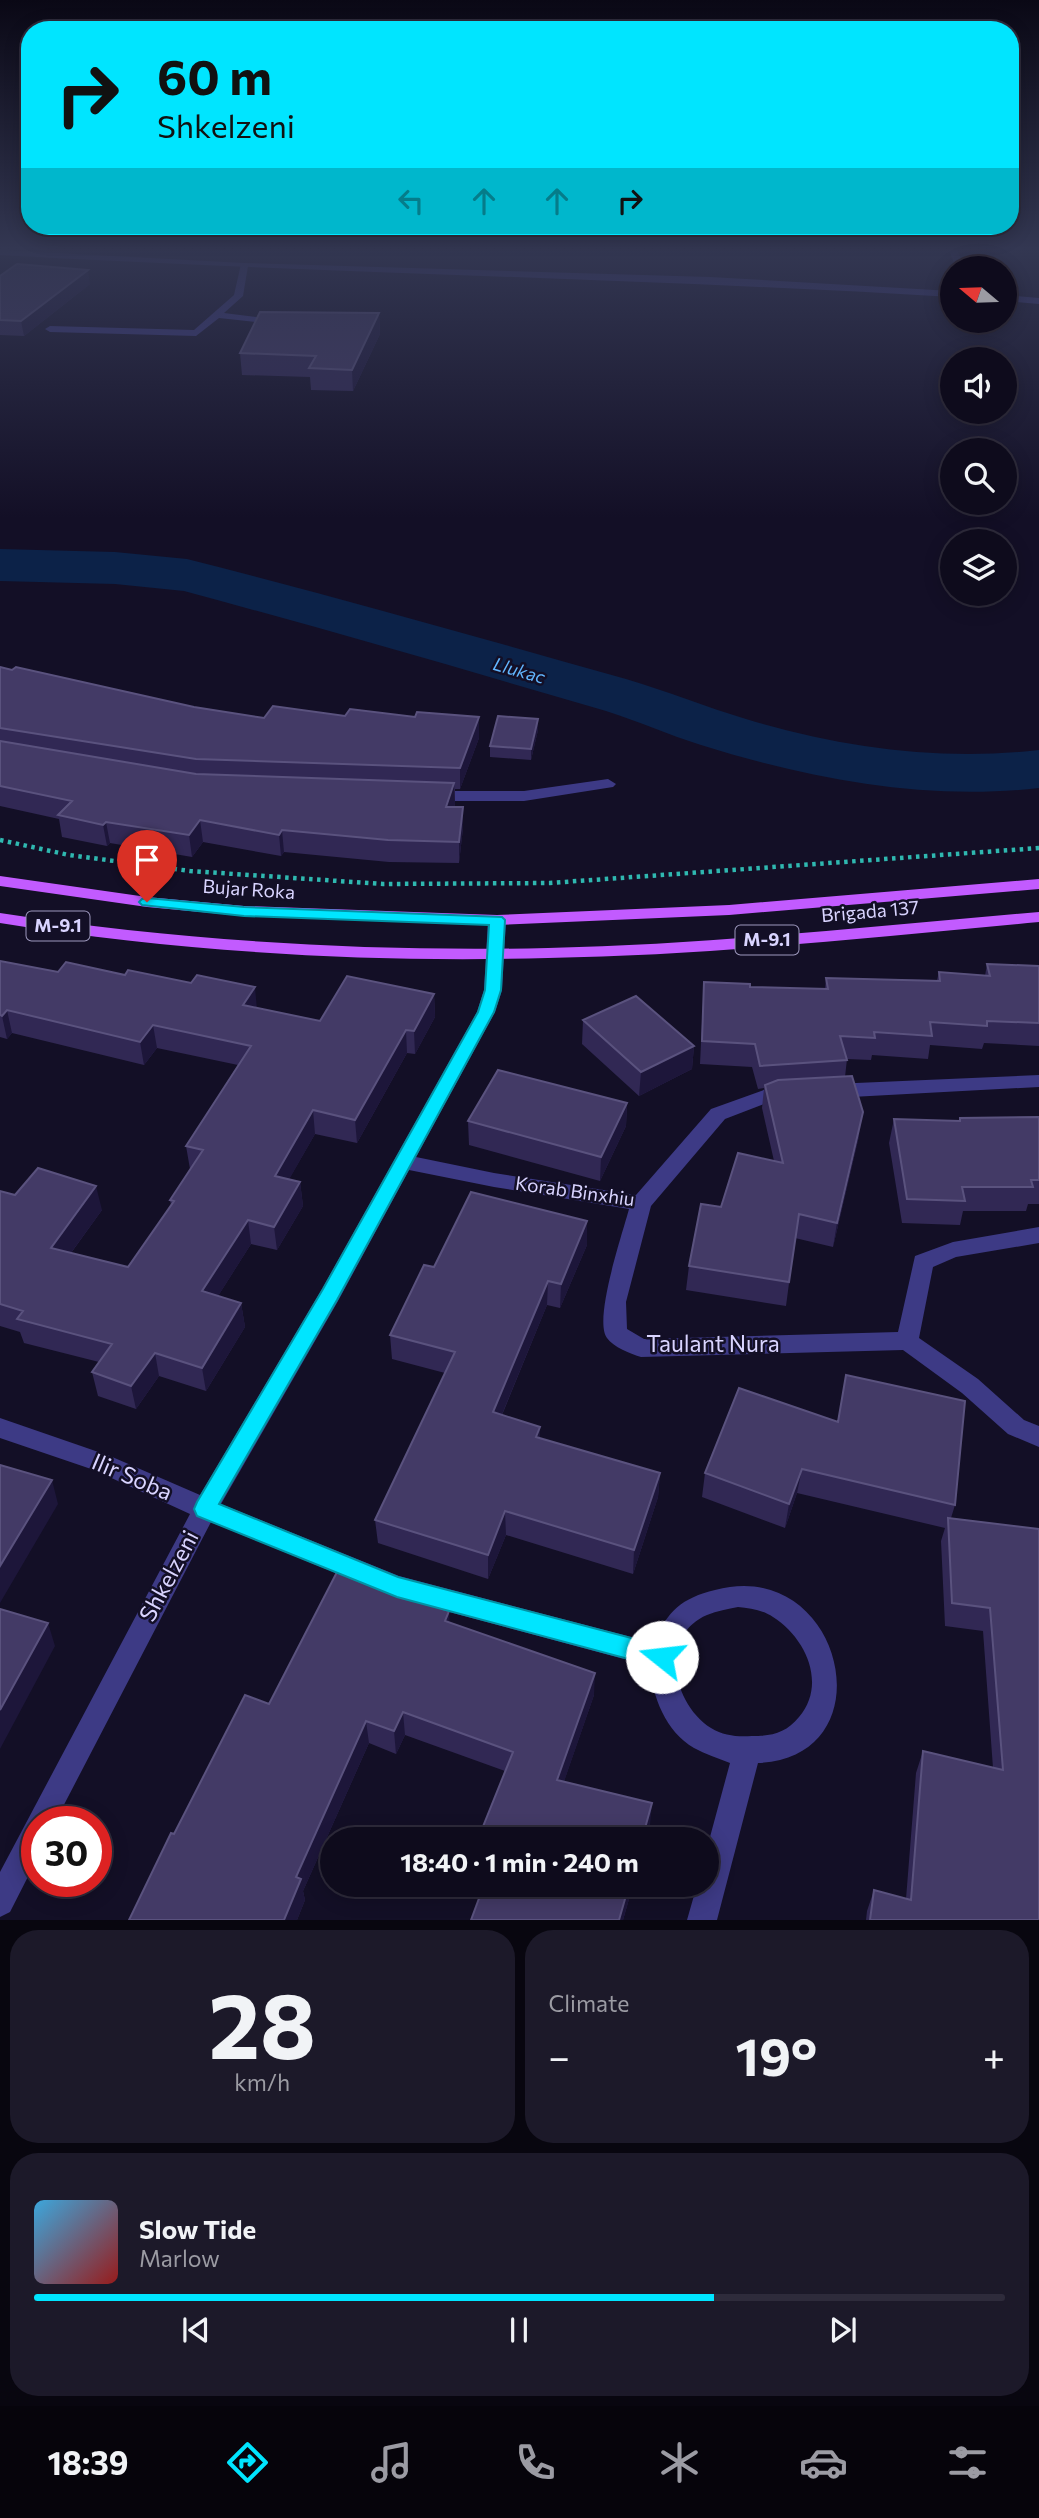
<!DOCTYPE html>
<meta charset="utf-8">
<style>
:root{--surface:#0e0b1c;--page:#1c1929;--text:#f1f3f6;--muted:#9b9ba3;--line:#2e2b3b;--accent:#00e5ff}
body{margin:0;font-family:Commissioner,sans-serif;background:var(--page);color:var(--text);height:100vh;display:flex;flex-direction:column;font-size:26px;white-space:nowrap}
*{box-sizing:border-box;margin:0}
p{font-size:23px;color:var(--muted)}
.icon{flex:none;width:38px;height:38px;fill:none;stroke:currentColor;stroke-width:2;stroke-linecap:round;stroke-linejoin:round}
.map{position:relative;height:1920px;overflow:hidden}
.drawer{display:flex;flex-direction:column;gap:10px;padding:10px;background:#08060f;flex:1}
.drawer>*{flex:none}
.banner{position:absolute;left:21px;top:21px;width:998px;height:214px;border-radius:28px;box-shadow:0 4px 18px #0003,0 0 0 2px var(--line);background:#00e5ff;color:#111;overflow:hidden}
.needle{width:46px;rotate:289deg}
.tools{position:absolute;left:940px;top:256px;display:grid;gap:14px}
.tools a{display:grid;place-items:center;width:77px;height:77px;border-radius:50%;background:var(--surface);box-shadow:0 4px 18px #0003,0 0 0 2px var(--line);font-size:35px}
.speed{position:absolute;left:21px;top:1806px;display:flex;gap:14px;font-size:35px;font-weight:700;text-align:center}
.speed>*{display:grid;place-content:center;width:91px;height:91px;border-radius:50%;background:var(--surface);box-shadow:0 4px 18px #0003,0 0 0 2px var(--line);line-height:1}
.speed .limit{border:10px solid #d22;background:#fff;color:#111}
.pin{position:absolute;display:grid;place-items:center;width:60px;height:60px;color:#fff;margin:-72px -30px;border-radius:50% 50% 50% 0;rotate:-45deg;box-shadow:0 0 7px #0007}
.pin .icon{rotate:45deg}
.me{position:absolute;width:77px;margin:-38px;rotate:286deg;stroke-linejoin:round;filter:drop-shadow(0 0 5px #0008)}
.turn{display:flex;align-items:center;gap:24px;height:147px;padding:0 21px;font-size:32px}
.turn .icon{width:91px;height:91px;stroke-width:2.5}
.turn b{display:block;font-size:49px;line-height:60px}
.lanes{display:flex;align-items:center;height:66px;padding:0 21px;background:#0003;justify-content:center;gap:35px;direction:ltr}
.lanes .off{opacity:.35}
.big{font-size:52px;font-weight:700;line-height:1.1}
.drawer .card{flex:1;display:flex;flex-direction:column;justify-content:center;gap:10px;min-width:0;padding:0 24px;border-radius:28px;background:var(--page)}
.drawer .dial{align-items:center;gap:0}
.dial b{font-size:91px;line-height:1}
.song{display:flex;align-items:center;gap:21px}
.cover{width:84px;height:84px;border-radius:10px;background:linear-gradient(135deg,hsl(200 70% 55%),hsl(0 70% 35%))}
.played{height:7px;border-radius:4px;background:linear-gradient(90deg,var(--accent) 70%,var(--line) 70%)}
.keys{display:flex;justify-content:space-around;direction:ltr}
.heat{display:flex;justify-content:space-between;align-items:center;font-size:38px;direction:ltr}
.drawer .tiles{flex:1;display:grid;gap:10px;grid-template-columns:1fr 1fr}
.card:last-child{grid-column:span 2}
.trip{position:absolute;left:320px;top:1827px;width:399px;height:70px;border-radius:35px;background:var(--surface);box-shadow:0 4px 18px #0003,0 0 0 2px var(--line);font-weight:700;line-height:70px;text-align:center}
.tab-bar{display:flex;height:112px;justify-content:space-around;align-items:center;background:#06040b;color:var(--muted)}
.tab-bar .icon{width:49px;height:49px}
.tab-bar .on{color:var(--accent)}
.tab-bar b{font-size:32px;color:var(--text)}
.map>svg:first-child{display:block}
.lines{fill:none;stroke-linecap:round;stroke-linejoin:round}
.river{fill:#0c2248;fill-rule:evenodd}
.path{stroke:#2fb8b0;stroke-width:4.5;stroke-dasharray:3.5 4.5;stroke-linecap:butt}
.service{fill:#3d3a85;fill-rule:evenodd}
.minor{fill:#3d3a85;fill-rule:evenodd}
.primary{fill:#c25bff;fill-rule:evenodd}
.wall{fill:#312854}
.shaded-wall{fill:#1d163a}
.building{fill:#433a66;stroke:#5a527e;stroke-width:2}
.route{fill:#00e5ff;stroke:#0095a6;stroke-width:2}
.labels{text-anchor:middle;stroke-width:5;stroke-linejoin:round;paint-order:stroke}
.far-water-label{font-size:18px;font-style:italic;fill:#62b6ff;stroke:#130f26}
.shield{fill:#130f26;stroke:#9e99be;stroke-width:2}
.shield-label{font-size:18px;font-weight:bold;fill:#d9d4ff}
.street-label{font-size:19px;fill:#d9d4ff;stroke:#130f26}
.near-street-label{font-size:23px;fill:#d9d4ff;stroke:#130f26}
</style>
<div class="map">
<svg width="1039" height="1920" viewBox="0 0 1039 1920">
<rect width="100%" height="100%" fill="#130f26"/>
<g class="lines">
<path class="river" d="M0,549L115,552L187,559C334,596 480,638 626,679C667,691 706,707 746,719C841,748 941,761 1039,750V788C925,801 810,779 701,745C669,735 638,721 606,711C466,670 325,629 184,591L115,584L0,581Z"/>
<path class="path" d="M0,840L69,855L190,871L383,884L550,883L1039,848"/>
<path class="service" d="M241,264L248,266L243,296L224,313L280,320L285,323L283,325L219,318L196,336L50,332L45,329L50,326L194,330L234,295Z"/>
<path class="minor" d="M0,250L244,263L710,277L952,291V297C635,278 317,273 0,255Z
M949,250H957L965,268H956Z
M1004,295L1039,298V304L1004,301Z
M608,779L616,784L613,787L524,801H431L423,796L431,791H524Z
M497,915L506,920L502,990L495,1012L416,1157L494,1173L636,1195L711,1109L772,1087L791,1088L794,1093L791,1098L774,1100L725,1119L651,1206L626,1302L627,1329L644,1339L898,1332L915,1256L953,1242L1039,1227V1243L956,1257L933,1267L919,1338L978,1379L1024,1420L1039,1426V1447L1008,1434L962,1393L903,1350L641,1357C631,1354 613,1347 607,1338C593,1320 623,1232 629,1209L494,1187L409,1170L338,1301L221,1504L399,1576L654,1643C667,1611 682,1598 715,1590C843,1555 890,1758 758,1763L717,1920H687L697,1885H707V1848L730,1763C718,1758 705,1754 694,1748C666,1732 652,1696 650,1666L397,1598L211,1522L55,1822H37V1859L10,1912L0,1917V1872L190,1514L94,1470L0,1438V1418L110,1456L200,1495L322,1289L477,1012L484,990L488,920ZM738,1607C750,1608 763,1610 773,1617C806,1638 827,1684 799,1717C786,1733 772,1736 752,1736C738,1737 724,1736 711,1728C673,1704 658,1636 707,1615C717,1611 728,1609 738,1607Z
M1039,1075V1087L833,1098L826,1096L823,1091L826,1086L833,1084Z"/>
<path class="primary" d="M0,876L147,897L244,906L497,915L729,905L1039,879V889L729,915L497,925L244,916L147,907L0,886Z
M1039,912V922C876,937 712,955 548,958C364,963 182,952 0,923V913C182,941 364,952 548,948C712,944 876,926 1039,912Z"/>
</g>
<path class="wall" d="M0,276L90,284L24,336L0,335Z
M379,313L380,334L353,391L311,390L310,377L242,375L240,353Z
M0,667L194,707L264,718L479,738L460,789H455V804L454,807L463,828L459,863L389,862L284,852L281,856L203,842L192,857L110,843L107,846L62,837L59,819L0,806Z
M538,719V730L531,760L490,757V746Z
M0,961L257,1008L320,1021L434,994L435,1017L415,1054L407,1053L357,1143L315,1134L289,1179L300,1182L303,1206L277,1250L251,1244L218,1296L241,1303L245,1327L206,1391L159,1376L136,1409L98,1396L92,1372L99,1362L24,1343L20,1332L0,1326V1191L15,1195L102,1210L71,1253L128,1267L171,1205L170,1200L190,1169L186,1146L238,1065L157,1048L144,1065L12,1033L7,1039L0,1037Z
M987,964L1039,966V1046L984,1043L982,1049L930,1045L928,1059L872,1055L871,1060L847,1059L845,1077L859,1136L833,1247L795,1238L786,1306L686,1290L689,1266L721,1207L774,1161L762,1108L764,1088L758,1089L752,1067L700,1064L704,982L750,987L825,989L826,978L937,980L939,972L985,976Z
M583,1020L694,1046L692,1069L639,1096L582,1044Z
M627,1103L626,1126L600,1181L469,1145L468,1121Z
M1039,1117V1204H1028L1026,1211H963L960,1225L902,1223L889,1143L894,1119L959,1121L960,1118Z
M587,1221V1245L560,1308L547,1305L502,1415L540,1427V1438L660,1473L658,1497L633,1574L506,1535L488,1579L378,1543L375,1520L445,1373L392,1359L390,1335L434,1267Z
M838,1422L955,1505L951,1518L1039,1529V1920H866L867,1911L874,1890L906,1899L916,1773L923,1751L993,1768L983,1631L945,1626L941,1541L945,1528L797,1493L785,1528L702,1497L705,1473Z
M449,1623L594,1695L564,1781L650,1825L646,1839H478L505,1771L405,1735L396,1754L369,1743L303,1891L305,1900L297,1920H129L174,1834L269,1704Z
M468,1885H633L623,1920L480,1894L469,1888Z"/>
<path class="shaded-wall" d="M88,270L90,284L24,336L21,321Z
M379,313L380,334L353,391L352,370Z
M479,717V738L460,789V768Z
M538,719V730L531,760V749Z
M454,783L455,804L446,828V807Z
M463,807V828L459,863V842Z
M200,820L203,842L192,857L189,835Z
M106,822L110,843L107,846L103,825Z
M282,830L284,852L281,856L279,835Z
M255,987L257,1010L243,1005Z
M434,994L435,1017L415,1054L414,1031Z
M7,1010L12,1033L7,1039L2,1016Z
M153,1025L157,1048L144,1065L140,1042Z
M406,1030L407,1053L357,1143L355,1120Z
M694,1046L692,1069L639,1096L641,1072Z
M627,1103L626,1126L600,1181L601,1157Z
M313,1110L315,1134L278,1199L275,1176Z
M863,1112L859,1136L833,1247L837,1223Z
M300,1182L303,1206L277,1250L274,1227Z
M96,1186L102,1210L57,1272L51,1248Z
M248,1220L251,1244L206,1315L202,1291Z
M587,1221V1245L560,1308L561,1284Z
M548,1281L547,1305L493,1436V1412Z
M241,1303L245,1327L206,1391L202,1368Z
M155,1353L159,1376L136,1409L131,1386Z
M540,1427V1450L536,1437Z
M802,1469L797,1493L785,1528L789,1504Z
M660,1473L658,1497L633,1574L634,1550Z
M52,1480L58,1504L0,1603V1566Z
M505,1511L506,1535L488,1579V1555Z
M449,1611L450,1634L445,1621Z
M48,1623L55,1646L0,1749V1710Z
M595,1673L594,1695L557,1802V1780Z
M403,1712L405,1735L396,1754L394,1731Z
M366,1721L369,1743L303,1891L305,1900L297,1920H284L296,1877Z
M652,1803L650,1825L646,1839H642Z
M629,1885H633L623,1920H619Z"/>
<path class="building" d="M17,264L88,270L21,321L0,320V276Z
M260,312L379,313L352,370L309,368L316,356L240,353Z
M0,667L12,670L16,667L194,707L264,718L273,706L345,716L350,709L415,717L417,712L479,717L460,768L196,759L0,728Z
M498,716L538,719L531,749L490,746Z
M0,741L196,774L454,783L446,807H463L459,842L388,840L282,830L279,835L200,820L189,835L106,822L103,825L58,815L72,801L0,786Z
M0,961L58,972L66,962L125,975L128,970L191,983L197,975L255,987L243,1005L320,1021L347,976L434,994L414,1031L406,1030L355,1120L313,1110L275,1176L300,1182L274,1227L248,1220L202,1291L241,1303L202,1368L155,1353L131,1386L92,1372L112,1344L17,1319L23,1311L0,1304V1191L15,1195L38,1168L96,1186L51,1248L128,1267L174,1201L170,1200L203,1150L186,1146L251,1046L153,1025L140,1042L7,1010L2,1016L0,1015Z
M987,964L1039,966V1023L987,1021V1026L930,1022L932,1036L874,1032L875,1038L840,1036L847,1060L760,1066L755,1044L702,1041L704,982L750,984V987L828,989L826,978L940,981L939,972L990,976Z
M636,996L694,1046L641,1072L583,1020Z
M498,1070L627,1103L601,1157L468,1121Z
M852,1076L863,1112L837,1223L799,1214L789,1282L689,1266L701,1204L721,1207L738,1153L783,1163L765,1085L778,1080Z
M1039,1117V1180H1031L1033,1187H962L965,1201L907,1199L894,1119L960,1121V1118Z
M471,1192L587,1221L561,1284L548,1281L493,1412L540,1427L536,1437L660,1473L634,1550L505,1511L488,1555L375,1520L455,1352L390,1335L424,1265L434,1267Z
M846,1375L965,1401L955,1505L802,1469L789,1504L705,1473L739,1388L838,1422Z
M0,1465L52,1480L0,1566Z
M948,1518L1039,1529V1920H870L874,1890L911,1900L923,1751L1003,1770L990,1608L952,1603Z
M337,1572L449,1611L445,1621L595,1673L557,1780L652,1803L642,1839H478L513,1752L403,1712L394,1731L366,1721L296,1877L301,1879L284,1920H129L171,1833L174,1834L245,1695L269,1704Z
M0,1609L48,1623L0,1710Z
M484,1885H629L619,1920H471Z"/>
<linearGradient id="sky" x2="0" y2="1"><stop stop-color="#0a0815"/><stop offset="0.48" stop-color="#333752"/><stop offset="1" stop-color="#333752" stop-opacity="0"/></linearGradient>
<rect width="1039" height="518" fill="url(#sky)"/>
<path class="route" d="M147,898L244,907L502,917L505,920L501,990L494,1012L337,1300L219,1504L398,1577L662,1646L671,1649L674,1657L671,1665L662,1668L397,1597L197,1516L194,1509L197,1502L323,1289L478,1012L485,990L489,925L244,916L142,905L139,902L142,899Z"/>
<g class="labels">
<g class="far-water-label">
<text transform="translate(519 671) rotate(16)" y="6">Llukac</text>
</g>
<g class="shield">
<rect x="26.5" y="911.5" width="63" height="29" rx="5"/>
<rect x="735.5" y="925.5" width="63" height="29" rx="5"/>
</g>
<g class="shield-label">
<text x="58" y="932">M-9.1</text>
<text x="767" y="946">M-9.1</text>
</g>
<g class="street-label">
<text transform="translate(249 889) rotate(4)" y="7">Bujar Roka</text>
<text transform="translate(870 911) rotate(-5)" y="7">Brigada 137</text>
<text transform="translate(575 1191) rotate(8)" y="7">Korab Binxhiu</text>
</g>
<g class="near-street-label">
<text x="713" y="1352">Taulant Nura</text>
<text transform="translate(132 1477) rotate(23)" y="8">Ilir Soba</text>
<text transform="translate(169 1576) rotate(-62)" y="8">Shkelzeni</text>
</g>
</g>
</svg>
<div class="tools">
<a><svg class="needle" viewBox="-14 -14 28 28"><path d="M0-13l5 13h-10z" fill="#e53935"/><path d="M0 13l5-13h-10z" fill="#9b9ba3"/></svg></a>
<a><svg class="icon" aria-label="sound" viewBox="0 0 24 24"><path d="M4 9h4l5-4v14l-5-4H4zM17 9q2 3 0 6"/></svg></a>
<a><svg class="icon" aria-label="search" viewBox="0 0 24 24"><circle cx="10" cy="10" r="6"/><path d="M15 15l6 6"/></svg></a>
<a><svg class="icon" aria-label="layers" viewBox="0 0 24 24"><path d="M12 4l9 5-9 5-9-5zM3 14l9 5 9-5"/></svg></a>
</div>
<div class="speed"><div class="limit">30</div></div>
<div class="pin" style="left:147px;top:902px;background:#d93025"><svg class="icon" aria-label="arrive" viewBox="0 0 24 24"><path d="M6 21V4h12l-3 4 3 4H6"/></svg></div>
<svg class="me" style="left:662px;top:1657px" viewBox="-20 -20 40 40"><circle r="19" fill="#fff"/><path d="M0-13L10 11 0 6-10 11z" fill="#00e5ff"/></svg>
<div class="trip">18:40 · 1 min · 240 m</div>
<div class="banner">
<div class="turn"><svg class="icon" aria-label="right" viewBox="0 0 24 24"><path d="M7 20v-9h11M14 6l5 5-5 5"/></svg><div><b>60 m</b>Shkelzeni</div></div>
<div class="lanes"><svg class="icon off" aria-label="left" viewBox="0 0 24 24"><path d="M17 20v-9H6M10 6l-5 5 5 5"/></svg><svg class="icon off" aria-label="ahead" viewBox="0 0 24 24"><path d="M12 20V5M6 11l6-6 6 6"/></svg><svg class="icon off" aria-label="ahead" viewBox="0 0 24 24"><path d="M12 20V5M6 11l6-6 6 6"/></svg><svg class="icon" aria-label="right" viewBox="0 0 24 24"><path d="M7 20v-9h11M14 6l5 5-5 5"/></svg></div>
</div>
</div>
<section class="drawer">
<div class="tiles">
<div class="card dial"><b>28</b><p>km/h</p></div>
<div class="card"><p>Climate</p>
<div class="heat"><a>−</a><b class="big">19°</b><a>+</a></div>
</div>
<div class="card">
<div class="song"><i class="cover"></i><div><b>Slow Tide</b><p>Marlow</p></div></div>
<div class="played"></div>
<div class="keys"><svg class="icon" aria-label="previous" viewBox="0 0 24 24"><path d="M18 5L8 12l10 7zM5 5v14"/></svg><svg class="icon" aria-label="pause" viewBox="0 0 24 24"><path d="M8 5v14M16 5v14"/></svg><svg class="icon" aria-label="next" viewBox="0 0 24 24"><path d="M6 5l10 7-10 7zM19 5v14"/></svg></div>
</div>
</div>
</section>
<nav class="tab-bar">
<b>18:39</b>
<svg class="icon on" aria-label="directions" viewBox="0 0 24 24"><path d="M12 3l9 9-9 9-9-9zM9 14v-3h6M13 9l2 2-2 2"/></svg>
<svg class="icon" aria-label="music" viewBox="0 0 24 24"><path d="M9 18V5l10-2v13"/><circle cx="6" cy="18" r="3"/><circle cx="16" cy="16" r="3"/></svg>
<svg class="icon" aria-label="phone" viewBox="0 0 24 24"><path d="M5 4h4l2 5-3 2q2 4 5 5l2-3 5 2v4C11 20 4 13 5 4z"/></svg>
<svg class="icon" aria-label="climate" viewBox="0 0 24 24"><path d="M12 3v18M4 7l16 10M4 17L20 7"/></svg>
<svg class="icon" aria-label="car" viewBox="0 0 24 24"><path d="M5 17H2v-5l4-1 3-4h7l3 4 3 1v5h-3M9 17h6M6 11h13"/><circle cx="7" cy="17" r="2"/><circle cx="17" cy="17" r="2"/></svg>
<svg class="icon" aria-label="filters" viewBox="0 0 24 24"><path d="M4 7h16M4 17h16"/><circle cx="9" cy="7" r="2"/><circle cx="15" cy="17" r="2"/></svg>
</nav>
